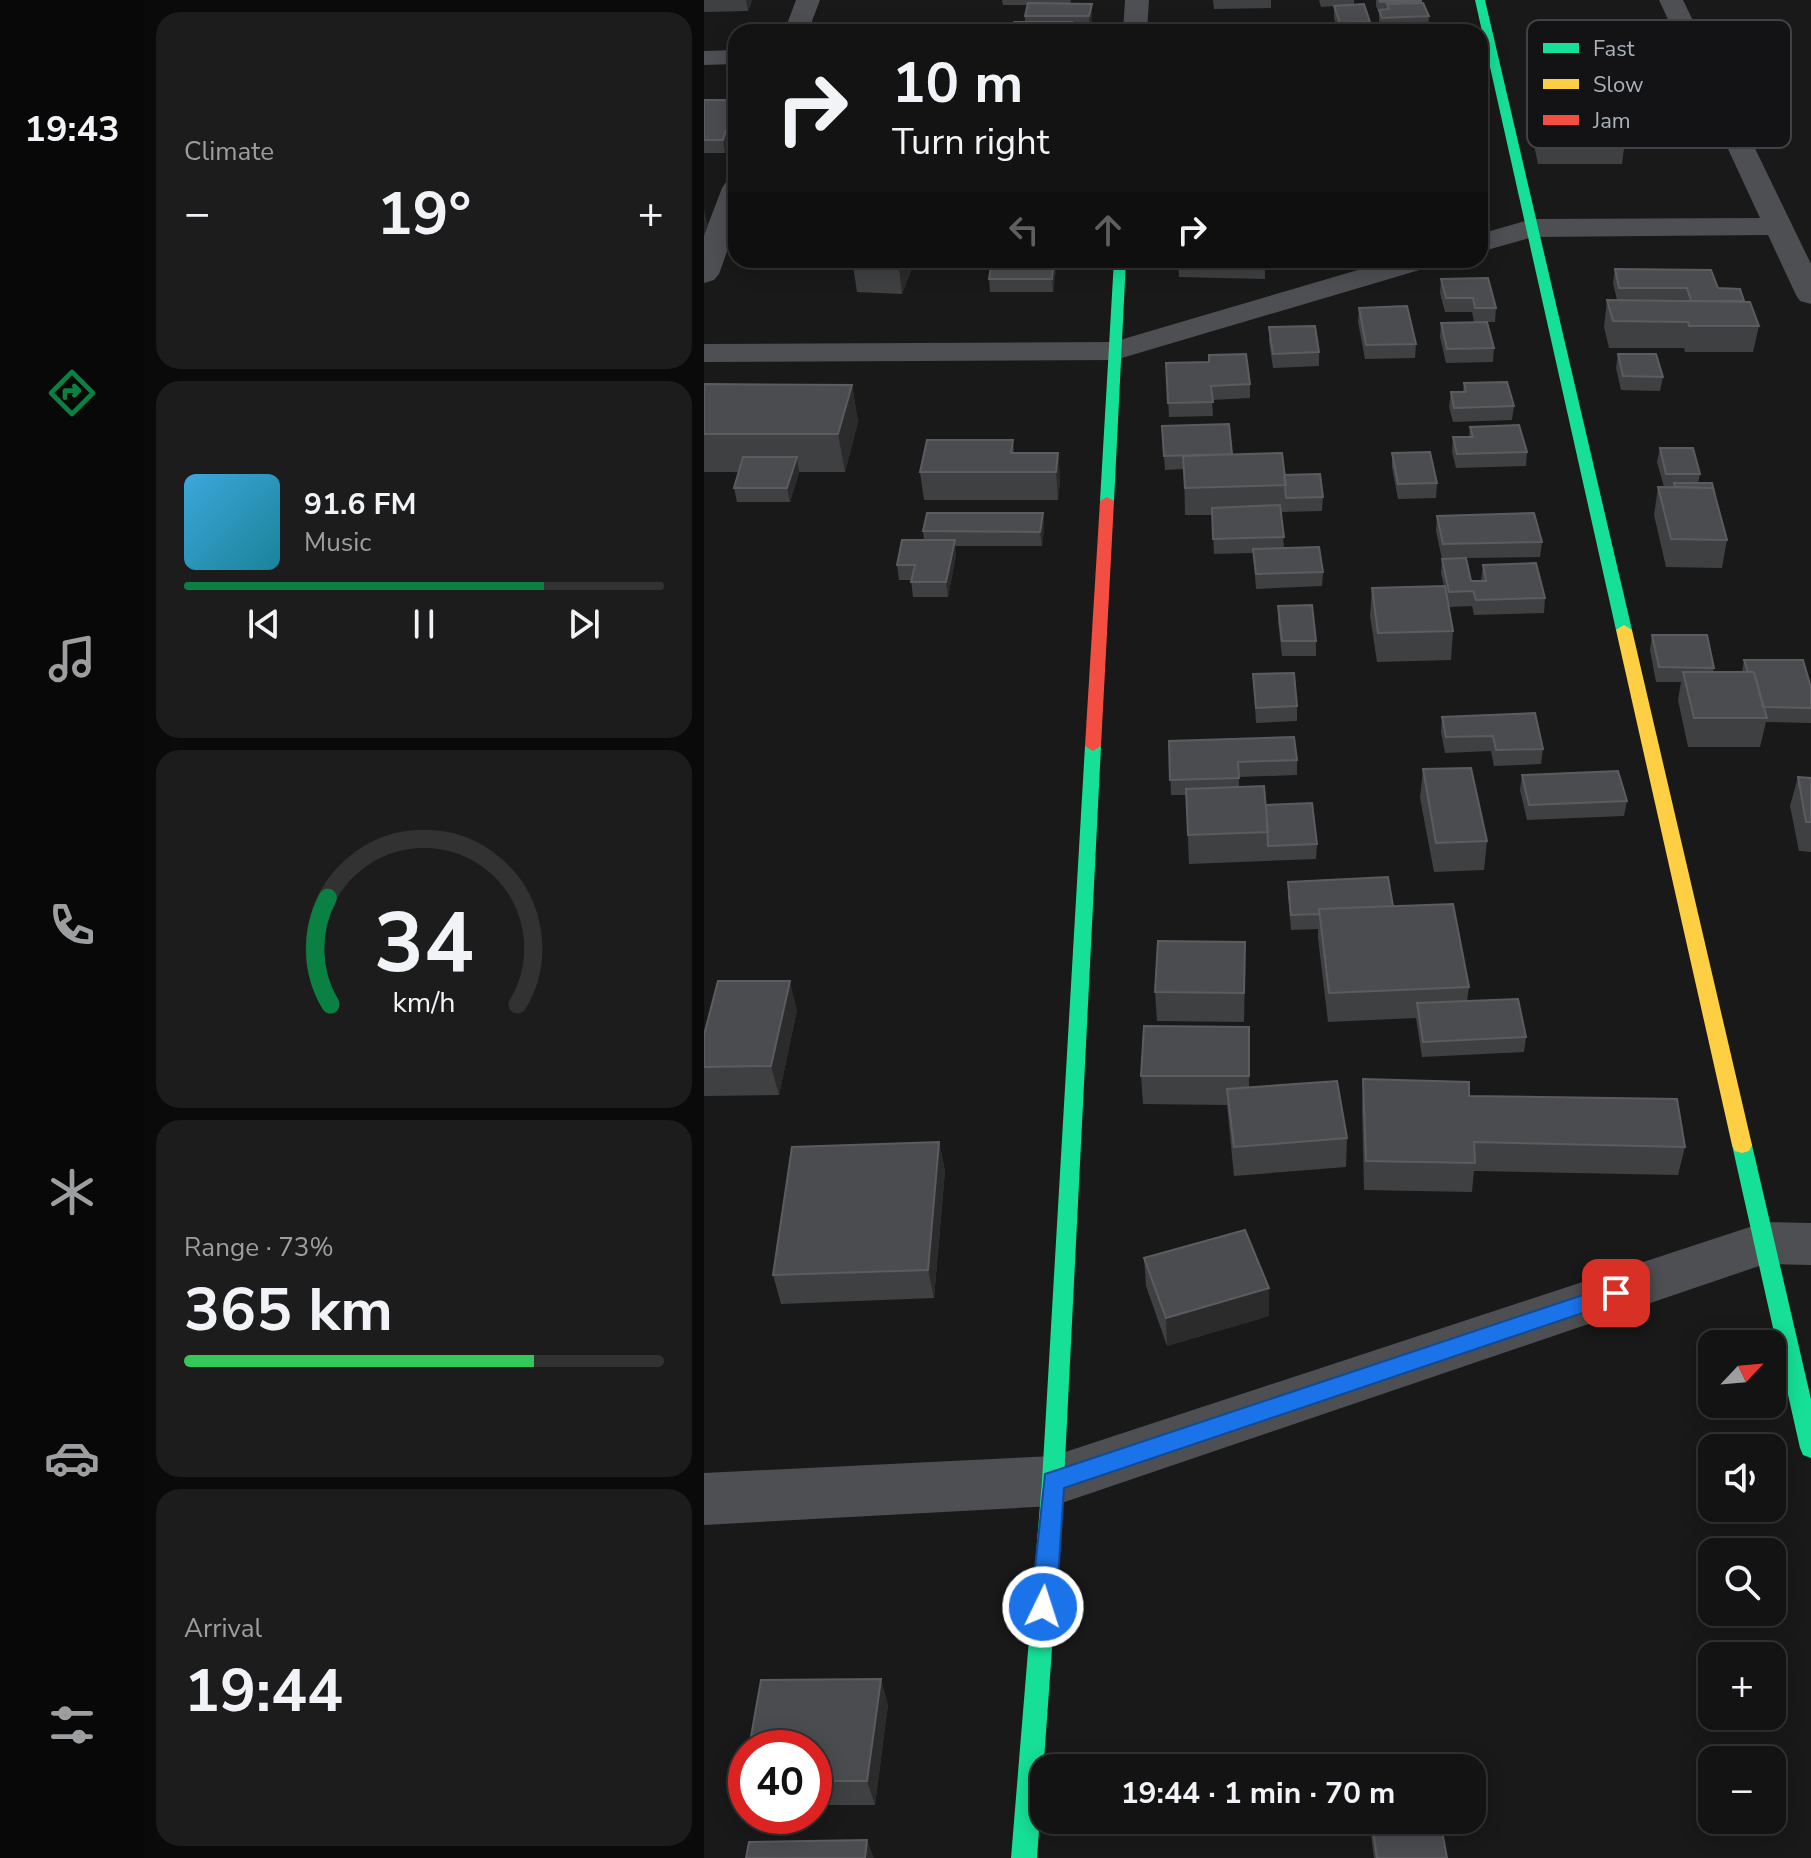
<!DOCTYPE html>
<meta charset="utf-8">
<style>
:root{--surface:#131313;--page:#1c1c1c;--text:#f1f3f6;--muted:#9d9ea0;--line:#323233;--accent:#0b8043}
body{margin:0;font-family:"Nunito Sans",sans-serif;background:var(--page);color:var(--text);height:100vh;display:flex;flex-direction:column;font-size:30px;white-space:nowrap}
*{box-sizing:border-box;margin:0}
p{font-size:26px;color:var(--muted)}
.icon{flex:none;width:44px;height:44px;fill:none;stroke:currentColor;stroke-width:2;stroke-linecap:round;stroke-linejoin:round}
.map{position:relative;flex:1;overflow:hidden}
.details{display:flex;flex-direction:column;gap:12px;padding:12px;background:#0a0a0a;width:560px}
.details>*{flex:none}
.banner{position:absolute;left:24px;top:24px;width:760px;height:244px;border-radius:24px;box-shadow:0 4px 20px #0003,0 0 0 2px var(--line);background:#131313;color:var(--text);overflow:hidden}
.needle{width:52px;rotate:64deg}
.tools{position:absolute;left:994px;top:1330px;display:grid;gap:16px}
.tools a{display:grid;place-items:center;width:88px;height:88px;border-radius:16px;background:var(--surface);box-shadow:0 4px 20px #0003,0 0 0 2px var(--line);font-size:40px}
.speed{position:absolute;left:24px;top:1730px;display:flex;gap:16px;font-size:40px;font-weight:700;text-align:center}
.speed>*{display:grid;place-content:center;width:104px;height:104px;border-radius:50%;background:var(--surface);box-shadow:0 4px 20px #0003,0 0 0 2px var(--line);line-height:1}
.speed .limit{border:12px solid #d22;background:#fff;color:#111}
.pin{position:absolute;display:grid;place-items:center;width:68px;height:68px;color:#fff;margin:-34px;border-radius:16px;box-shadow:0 4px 12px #0006}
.me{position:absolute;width:88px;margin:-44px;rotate:4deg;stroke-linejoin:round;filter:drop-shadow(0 0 6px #0008)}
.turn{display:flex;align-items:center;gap:28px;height:168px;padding:0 32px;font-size:36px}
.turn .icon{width:104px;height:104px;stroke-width:2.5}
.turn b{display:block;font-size:56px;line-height:68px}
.lanes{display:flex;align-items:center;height:76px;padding:0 32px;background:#0003;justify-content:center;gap:40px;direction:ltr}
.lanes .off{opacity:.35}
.big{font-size:60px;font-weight:700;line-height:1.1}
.details .tile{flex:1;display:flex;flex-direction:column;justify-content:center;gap:12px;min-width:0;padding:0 28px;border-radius:24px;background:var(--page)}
.details .dial{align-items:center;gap:0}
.dial svg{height:208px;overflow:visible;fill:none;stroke:var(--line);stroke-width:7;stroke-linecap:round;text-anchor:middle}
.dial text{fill:var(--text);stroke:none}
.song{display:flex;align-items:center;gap:24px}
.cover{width:96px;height:96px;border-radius:12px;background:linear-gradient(135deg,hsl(200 70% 55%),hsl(190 70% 35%))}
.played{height:8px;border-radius:4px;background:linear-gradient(90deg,var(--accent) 75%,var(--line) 75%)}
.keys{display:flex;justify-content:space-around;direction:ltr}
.heat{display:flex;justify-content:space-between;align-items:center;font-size:44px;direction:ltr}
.charge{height:12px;border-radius:6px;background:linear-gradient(90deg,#34c759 73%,var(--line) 0)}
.trip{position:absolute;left:326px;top:1754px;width:456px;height:80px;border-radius:24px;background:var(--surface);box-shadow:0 4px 20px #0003,0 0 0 2px var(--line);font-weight:700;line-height:80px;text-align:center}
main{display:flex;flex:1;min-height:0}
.menu{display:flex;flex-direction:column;width:144px;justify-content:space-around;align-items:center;background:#080808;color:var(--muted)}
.menu .icon{width:56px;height:56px}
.menu .on{color:var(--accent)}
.menu b{font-size:36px;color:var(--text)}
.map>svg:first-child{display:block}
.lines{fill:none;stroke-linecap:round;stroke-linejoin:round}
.street{fill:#4d4f52;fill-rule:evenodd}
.fast{fill:#16e098;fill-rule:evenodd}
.slow{fill:#ffcf43;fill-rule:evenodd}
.jam{fill:#f24e42;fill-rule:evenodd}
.wall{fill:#3f4042}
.shaded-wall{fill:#2b2b2c}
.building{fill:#4b4c4f;stroke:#5a5c5f;stroke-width:2}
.route{fill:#1a73e8;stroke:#114b97;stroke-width:2}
.key{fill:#131315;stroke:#414246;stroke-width:2}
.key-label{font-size:22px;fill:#abb1b9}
</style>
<main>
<nav class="menu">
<b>19:43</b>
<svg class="icon on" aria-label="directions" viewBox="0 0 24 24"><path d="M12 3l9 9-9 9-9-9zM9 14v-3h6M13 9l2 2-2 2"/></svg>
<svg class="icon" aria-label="music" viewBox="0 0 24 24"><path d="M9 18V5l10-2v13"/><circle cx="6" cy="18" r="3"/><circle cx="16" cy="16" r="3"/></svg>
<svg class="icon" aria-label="phone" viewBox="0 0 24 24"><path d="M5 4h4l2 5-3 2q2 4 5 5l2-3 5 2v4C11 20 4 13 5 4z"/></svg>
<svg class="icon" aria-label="climate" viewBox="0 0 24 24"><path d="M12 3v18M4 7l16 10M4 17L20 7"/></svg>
<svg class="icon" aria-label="car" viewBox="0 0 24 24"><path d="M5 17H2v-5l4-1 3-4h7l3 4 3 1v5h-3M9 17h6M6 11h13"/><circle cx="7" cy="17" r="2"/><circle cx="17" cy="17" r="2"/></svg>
<svg class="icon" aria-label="filters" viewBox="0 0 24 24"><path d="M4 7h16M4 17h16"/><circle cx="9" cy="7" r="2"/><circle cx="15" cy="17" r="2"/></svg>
</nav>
<section class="details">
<div class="tile"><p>Climate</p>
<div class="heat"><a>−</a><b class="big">19°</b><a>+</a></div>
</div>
<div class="tile">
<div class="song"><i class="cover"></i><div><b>91.6 FM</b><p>Music</p></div></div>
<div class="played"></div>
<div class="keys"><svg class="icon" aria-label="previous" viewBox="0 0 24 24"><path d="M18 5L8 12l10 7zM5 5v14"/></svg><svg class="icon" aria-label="pause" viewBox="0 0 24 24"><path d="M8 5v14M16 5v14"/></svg><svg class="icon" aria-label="next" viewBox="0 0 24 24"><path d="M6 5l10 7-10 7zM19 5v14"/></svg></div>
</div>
<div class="tile dial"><svg viewBox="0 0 100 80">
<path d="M14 69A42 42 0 1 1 86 69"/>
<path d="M14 69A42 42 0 0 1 13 28" stroke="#0b8043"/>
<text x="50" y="56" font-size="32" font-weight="700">34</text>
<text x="50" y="72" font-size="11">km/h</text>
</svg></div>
<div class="tile"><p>Range · 73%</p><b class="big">365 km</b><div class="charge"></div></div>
<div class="tile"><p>Arrival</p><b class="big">19:44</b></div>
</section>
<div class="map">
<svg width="1107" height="1858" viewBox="0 0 1107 1858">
<rect width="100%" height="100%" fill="#191919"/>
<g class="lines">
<path class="street" d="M92,0H116L104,32H80Z
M421,0H445L443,32H419Z
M955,0H979L1107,264V304L1096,301L1092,295L1064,235L829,237L776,252V234L828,219L1056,218Z
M32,50V64L0,65V51Z
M32,180V226L15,274L10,280L0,283V235L18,188L22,182Z
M688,260H734L729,266L411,360L0,362V344L409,342Z
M1061,1222L1107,1223V1265L1061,1264L349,1506L0,1525V1473L349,1456Z"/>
<path class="fast" d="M771,0H781L928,630L920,635L912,630Z
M410,260H422L410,501L403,505L396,501Z
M389,741L397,746L360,1481L333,1858H307L338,1481L381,746Z
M1038,1137L1045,1139L1048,1145L1107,1399V1458L1099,1455L1096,1448L1028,1145L1031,1139Z"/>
<path class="slow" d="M920,625L928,630L1048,1145L1045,1151L1038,1153L1031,1151L1028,1145L912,630Z"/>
<path class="jam" d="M403,497L410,501L397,746L389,751L381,746L396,501Z"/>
</g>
<path class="wall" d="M0,0H48L44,11L0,12Z
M298,0H367L366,3L388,16L386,29L369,28V32H307L321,22V16L324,5H299Z
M509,0H567V8L510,9Z
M615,0H650V5L666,22V32H634L630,18V6L617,7Z
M672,0H717V3L725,16L724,29L689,32V30H678L675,22V13L672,6Z
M840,25L903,37L902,49L843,50L839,37Z
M0,100H32L21,153H0Z
M830,111L921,140L918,164H834L828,136Z
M152,260H211L198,294L153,292L149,266Z
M288,260H353L349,292H286L285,279Z
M474,260L561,265V279L475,277Z
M911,269L1014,288L1040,301L1055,326L1049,352H981L980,348H905L900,327L903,300H913L909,283Z
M737,279L792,308L791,322H770L768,312H741L736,293Z
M655,308L712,344L711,358L661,359L654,322Z
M737,323L790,348L789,362L742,363L736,337Z
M565,327L615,352V366L569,368L565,341Z
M914,354L959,377L956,391L917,390L912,368Z
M462,363L546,384V398L508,400L509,416L465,417Z
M760,383L810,406L808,420L749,422L745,407L747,392H759Z
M0,384L148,385L154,422L141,472H95L86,502H33L30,488L35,472H0Z
M458,426L580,475L619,497L618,511L577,512L580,548L619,572L618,586L552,589L549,553L510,554L508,515H481L480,469L461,470Z
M766,427L823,452L822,466L752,468L748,452L749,437H765Z
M309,440L310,453H354L356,480L354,500H220L216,472Z
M956,448L996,474L994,483L1023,540L1018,568L962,567L950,515L954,487H960L953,462Z
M688,453L733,483L732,498L694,499L688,467Z
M339,513L340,527L338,546H251L252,555L244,597H209L207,580H195L193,565L220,540L219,531Z
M733,516L838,542L836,557L762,558L767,581H777L779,565L841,598L840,613L770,615L768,606L745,607L749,631L747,660L673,662L666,616L668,588L740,586L737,573L738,559L732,531Z
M574,606L612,641V656H578L574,621Z
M948,635L1010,668L1009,672H1038L1040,660L1107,688V723L1062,722L1056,747H984L974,700L977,682H952L946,650Z
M549,674L593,706V721L552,723Z
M738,717L839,749L837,764L790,766L787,751L741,753L737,732Z
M465,741L593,760V775L535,777V787L562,805L613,844L612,859L485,864L482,795H467Z
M719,769L783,841L780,870L730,872L716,798Z
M818,775L923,801L920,816L823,820L816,790Z
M1094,777L1107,778V852L1095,851L1086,806Z
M584,882L689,906L765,987L763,1001L822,1037L820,1052L718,1057L712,1018L624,1022L614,938V929L587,930L584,897Z
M541,971L540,1022L453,1021L451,992Z
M93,1010L75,1095L0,1096V1035Z
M545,1027V1087L643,1138L642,1167L530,1176L523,1105L439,1104L437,1076Z
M659,1079L765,1096L981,1147L974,1175L770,1171L768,1192L660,1190L658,1108Z
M235,1142L241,1171L230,1298L77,1304L69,1275Z
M440,1258L565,1316L463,1346L442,1286Z
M184,1704L171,1805H110V1748Z
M668,1823L743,1858H670L667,1835Z"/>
<path class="shaded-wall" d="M42,0H48L44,11Z
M388,4V16L386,29L385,16Z
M32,102V121L21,153L19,140Z
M0,209L4,226L0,235Z
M198,260H211L198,294L195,268Z
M350,260H353L349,292L348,279Z
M148,385L154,422L141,472L134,434Z
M354,453L356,480L354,500L352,472Z
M93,457L95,472L86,502L83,488Z
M339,513L340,527L338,546L336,532Z
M251,540L252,555L244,597L242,582Z
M86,981L93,1010L75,1095L67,1066Z
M235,1142L241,1171L230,1298L224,1270Z
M565,1288V1316L463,1346L462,1318Z
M177,1679L184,1704L171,1805L163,1781Z
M163,1840L170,1858H161Z"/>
<path class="building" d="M675,0H717V1L676,2Z
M324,3L388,4L385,16H321Z
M719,3L725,16L678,18L675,10L685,9L683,4Z
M660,4L666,22L636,23L630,6Z
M310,22H368L366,32H307Z
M721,25L724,32H689H692L689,26Z
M148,26H207L205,32H146Z
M528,27V32H464V28Z
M0,100H32L19,140H0Z
M152,260H198L195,268L149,266Z
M288,260H350L348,279H285Z
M474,260H561V265L475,264Z
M911,269L1007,270L1014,288L1036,289L1040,301H987L983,288H915Z
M784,278L792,308H771L769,298H742L737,279Z
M903,300L1046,302L1055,326H985L984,322L909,321Z
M703,306L712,344L662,345L655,308Z
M783,322L790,348L743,349L737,323Z
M611,326L615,352L569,354L565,327Z
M542,354L546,384L507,386L509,402L464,403L462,363L505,362V355Z
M914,354H952L959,377L919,376Z
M803,382L810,406L750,408L747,392H762L760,383Z
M0,384L148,385L134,434H0Z
M525,424L528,454L460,456L458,426Z
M815,425L823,452L753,454L749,437H769L766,427Z
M223,440H309L307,453H354L352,472H216Z
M956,448H989L996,474H962Z
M726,452L733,483L694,484L688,453Z
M578,453L582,485L481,488L479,456Z
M39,457H93L83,488H30Z
M616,474L619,497L582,498L580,475Z
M970,483H1008L1011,495L1009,488L971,487Z
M954,487L1009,488L1023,540L967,539Z
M576,505L580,537L509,539L508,508Z
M223,513H339L336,532L219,531Z
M830,513L838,542L739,544L733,516Z
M198,540H251L242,582H207L211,565H193Z
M615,547L619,572L552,574L549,549Z
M762,558L767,581H782L779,565L832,563L841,598L772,600L769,591L745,592L738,559Z
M741,586L749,631L674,633L668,588Z
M608,605L612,641H578L574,606Z
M948,635H1003L1010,668L955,667Z
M1040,660H1099L1107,688V708L1059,707L1050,672H1044Z
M979,672H1050L1063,718H990Z
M590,673L593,706L552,708L549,674Z
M831,713L839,749L792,750L789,736L742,737L738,717Z
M590,737L593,760L534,762L535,778L466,780L465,741Z
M767,768L783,841L732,843L719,769Z
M914,771L923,801L825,805L818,775Z
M1094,777L1107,778V822H1102Z
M560,786L564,832L484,835L482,789Z
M608,803L613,844L564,846L562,805Z
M684,877L689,906L615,909V914L587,915L584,882Z
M749,904L765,987L625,993L615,909Z
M454,941L541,942L540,993L451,992Z
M14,981H86L67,1066L0,1067V1035Z
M814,999L822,1037L719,1042L713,1003Z
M440,1026L545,1027V1076H437Z
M659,1079L765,1082V1096L973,1099L981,1147L770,1142L771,1163L662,1161Z
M633,1081L643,1138L530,1147L523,1089Z
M235,1142L224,1270L69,1275L88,1147Z
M541,1230L565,1288L462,1318L440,1258Z
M177,1679L163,1781H110V1748H45L57,1680Z
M702,1820H736L743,1858H673L668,1823Z
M163,1840L161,1858H42L45,1842Z"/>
<path class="route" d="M912,1284L920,1287L923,1293L920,1299L360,1488L352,1607L348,1615L339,1618L331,1615L327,1607L341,1474Z"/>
<rect x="823" y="20" width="264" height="128" rx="12" class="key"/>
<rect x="839" y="43" width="36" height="10" fill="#16e098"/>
<rect x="839" y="79" width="36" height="10" fill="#ffcf43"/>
<rect x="839" y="115" width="36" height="10" fill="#f24e42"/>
<g class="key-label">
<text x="889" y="56">Fast</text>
<text x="889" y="92">Slow</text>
<text x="889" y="128">Jam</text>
</g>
</svg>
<div class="tools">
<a><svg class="needle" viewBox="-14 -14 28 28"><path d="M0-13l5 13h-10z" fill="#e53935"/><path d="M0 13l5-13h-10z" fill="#9d9ea0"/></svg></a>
<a><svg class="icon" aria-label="sound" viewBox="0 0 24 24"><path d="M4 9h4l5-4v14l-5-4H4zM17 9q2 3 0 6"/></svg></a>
<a><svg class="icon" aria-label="search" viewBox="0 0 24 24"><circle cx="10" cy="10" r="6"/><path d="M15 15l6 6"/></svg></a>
<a>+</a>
<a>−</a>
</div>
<div class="speed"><div class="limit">40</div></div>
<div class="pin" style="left:912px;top:1293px;background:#d93025"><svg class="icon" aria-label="arrive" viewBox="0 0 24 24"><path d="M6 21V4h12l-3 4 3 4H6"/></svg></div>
<svg class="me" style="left:339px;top:1607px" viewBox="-20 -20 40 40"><circle r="17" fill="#1a73e8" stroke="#fff" stroke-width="3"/><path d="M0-11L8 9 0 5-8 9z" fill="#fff"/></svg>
<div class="trip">19:44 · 1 min · 70 m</div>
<div class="banner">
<div class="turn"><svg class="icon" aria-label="right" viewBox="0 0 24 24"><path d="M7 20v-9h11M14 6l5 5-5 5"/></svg><div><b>10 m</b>Turn right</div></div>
<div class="lanes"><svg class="icon off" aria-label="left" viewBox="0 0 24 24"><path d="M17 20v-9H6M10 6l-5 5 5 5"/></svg><svg class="icon off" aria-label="ahead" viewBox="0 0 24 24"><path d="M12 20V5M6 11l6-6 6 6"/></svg><svg class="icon" aria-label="right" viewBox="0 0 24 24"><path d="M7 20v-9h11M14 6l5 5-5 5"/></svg></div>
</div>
</div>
</main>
